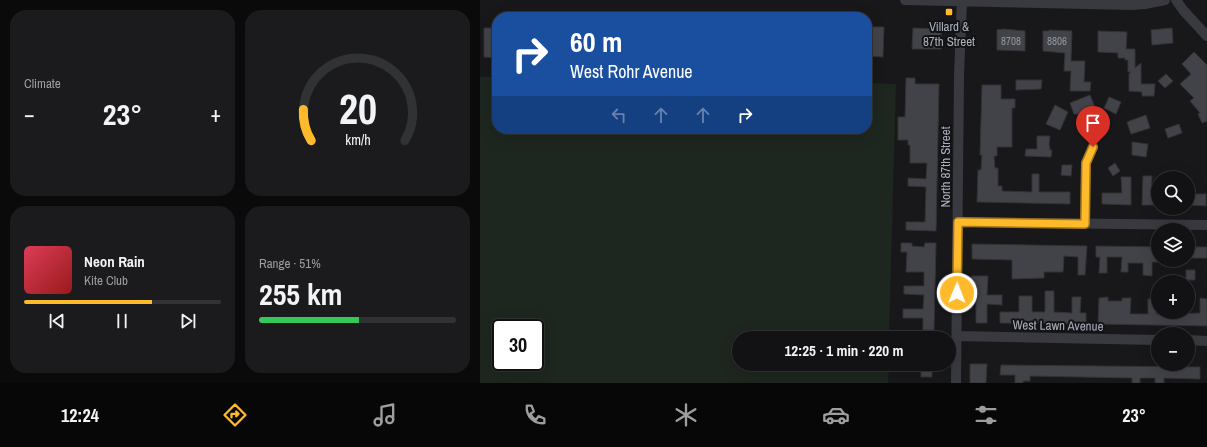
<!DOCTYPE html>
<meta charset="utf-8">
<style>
:root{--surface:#121214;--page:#1b1b1d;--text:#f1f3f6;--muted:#9c9ea0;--line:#313234;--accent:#ffba2b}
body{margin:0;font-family:"Archivo Narrow",sans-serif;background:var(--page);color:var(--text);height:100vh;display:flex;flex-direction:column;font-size:15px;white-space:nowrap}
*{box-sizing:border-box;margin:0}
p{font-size:13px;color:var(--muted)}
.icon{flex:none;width:22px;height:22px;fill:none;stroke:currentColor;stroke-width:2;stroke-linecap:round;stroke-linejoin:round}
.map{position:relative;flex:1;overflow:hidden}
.sheet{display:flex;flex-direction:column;gap:10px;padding:10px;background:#0a0a0b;width:480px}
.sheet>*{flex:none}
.guide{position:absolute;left:12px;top:12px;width:380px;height:122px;border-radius:16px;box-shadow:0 4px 16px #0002,0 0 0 1px var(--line);background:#1a4fa0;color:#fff;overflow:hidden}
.tools{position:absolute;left:671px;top:171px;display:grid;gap:8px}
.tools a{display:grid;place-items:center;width:44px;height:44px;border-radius:50%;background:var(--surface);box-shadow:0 4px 16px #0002,0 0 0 1px var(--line);font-size:20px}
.speed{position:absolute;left:12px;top:319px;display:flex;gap:8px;font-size:20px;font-weight:700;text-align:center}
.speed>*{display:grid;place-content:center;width:52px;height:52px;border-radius:50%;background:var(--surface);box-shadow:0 4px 16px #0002,0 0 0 1px var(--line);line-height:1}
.speed .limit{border:2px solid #111;border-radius:6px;background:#fff;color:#111}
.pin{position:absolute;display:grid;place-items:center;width:34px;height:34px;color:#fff;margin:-41px -17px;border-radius:50% 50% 50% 0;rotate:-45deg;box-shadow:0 0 4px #0007}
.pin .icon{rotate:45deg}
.me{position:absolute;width:44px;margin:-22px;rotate:1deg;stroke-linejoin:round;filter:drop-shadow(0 0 3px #0008)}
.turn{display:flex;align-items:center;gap:14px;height:84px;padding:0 12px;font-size:18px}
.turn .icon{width:52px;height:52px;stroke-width:2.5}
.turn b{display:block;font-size:28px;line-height:34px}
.lanes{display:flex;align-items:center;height:38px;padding:0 12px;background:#0003;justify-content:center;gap:20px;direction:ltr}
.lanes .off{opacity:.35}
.big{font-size:30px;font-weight:700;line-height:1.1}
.sheet .card{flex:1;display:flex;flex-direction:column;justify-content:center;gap:6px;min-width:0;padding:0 14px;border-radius:16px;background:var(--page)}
.sheet .dial{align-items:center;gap:0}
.dial svg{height:104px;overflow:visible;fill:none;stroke:var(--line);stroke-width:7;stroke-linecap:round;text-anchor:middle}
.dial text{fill:var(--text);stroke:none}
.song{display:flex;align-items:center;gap:12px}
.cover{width:48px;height:48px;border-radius:6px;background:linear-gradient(135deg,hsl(350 70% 55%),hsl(0 70% 35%))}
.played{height:4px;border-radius:2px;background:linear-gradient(90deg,var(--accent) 65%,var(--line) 65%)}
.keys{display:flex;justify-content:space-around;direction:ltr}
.heat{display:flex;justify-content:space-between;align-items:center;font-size:22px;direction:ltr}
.charge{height:6px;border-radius:3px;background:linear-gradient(90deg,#34c759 51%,var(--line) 0)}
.sheet .tiles{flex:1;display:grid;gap:10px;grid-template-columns:repeat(2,1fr)}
.trip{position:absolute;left:252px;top:331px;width:224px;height:40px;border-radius:20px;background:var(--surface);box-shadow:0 4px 16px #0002,0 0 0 1px var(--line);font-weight:700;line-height:40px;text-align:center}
.tabs{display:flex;height:64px;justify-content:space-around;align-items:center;background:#070708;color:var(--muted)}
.tabs .icon{width:28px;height:28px}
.tabs .current{color:var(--accent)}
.tabs b{font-size:18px;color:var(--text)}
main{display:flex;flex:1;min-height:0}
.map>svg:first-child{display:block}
.green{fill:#1d261f;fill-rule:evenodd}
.building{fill:#424348;stroke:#323237}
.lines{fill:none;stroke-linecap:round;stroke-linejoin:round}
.minor{stroke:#393a40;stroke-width:10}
.route-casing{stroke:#a6791c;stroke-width:10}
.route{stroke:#ffba2b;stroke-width:7}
.poi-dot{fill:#ffba2b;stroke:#131316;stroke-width:1.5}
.labels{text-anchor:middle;stroke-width:4;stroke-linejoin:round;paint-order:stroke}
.number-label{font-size:11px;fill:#8f949e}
.poi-label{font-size:13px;fill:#a9afbb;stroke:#131316}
.street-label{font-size:13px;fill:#a9afbb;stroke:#131316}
</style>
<main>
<section class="sheet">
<div class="tiles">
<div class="card"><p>Climate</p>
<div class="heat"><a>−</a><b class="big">23°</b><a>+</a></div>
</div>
<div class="card dial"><svg viewBox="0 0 100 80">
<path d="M14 69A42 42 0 1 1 86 69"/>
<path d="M14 69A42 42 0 0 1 8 45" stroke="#ffba2b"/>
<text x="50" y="56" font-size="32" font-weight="700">20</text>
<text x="50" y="72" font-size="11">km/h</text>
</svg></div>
<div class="card">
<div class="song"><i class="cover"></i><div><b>Neon Rain</b><p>Kite Club</p></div></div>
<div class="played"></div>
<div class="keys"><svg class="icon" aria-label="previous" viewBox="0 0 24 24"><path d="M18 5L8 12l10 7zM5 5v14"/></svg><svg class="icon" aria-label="pause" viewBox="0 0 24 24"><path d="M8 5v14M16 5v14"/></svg><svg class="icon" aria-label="next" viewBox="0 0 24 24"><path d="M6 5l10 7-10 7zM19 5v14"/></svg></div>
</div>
<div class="card"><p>Range · 51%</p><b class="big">255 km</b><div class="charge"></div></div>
</div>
</section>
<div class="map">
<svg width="727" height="383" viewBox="0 0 727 383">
<rect width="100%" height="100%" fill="#18181b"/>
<path class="green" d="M0,77H17V129H387V83L416,84L409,338H259V364H409L408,383H0ZM21,328H55V362H21Z"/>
<path class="building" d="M390,27H404L403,57L390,56Z
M4,28H17V58L4,57Z
M433,28L461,29V49H432Z
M692,28L693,43L672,45L671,30Z
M523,29L545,31V51L517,50V30Z
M569,30L592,31L591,61H605L604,82H611L610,91H590L591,71H584L585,53L563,51V31H569Z
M618,31L647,32L646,49H655V68L661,63V84H675L674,96H662V92L649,91V74L651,72H648V60H645V58H638V53L618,52Z
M714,52L727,65V121L722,123L718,114L720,113L710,101L714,98L700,84L711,74L702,64Z
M686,74L693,81L685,88L678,81Z
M426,78H435V84H459L456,231L426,230V222H445L446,187L428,186V178L446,179L447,163H430V145H428V140H418V117H425Z
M536,80H562L561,89L536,90Z
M502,85H521V99H535V108H532V147H517V156H514L515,168H518V186H522V191L552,192V174H559V192H590V204L497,202L498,170H501L502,155H500Z
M610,95L615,107L597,114H594L590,103Z
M629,97L641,102L636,114L624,108Z
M575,105L588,112L580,130L566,124Z
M666,115L670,128L651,134L647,122Z
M699,124L702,133L688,138L685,129Z
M557,136H570L569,144L570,150H572L571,157L545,156L546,149H557Z
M652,142L668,144L666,157L652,155Z
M635,163L640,171L633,176L628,168Z
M582,165H592L591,176L581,175Z
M663,176H672L671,194H678V205H662Z
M641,177H651V205L622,204V193H642Z
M710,194H726V206L710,205Z
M421,243H432V246L444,247L445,243H456L454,330H443V318H423V309H443L444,295L424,294V286H444V272H426L427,252H421Z
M492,244L607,246L605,275H598V257L584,256L583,272H564V278L532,279V260L492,259Z
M616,246L678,247V262H672V276L663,275V263H648V272H641L642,257H627V273H619L620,257H616Z
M711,247H727V258H711Z
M706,270H715V280H706Z
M491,276H508L507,295H522V305L507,304V323H496V285H491Z
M565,291H574V312L592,313V297H601L600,313H606V324L520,323V312H539V296H552V312H565Z
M628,297V301H642V298H651L650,314H668V299H676V314H698L720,313V298L727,299V326L618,324L619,298Z
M441,364H452V377H441Z
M490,364H507L506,383H490Z
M521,365L720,367V379L684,378V383H675V378H660V383H652V378L550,376V381H543V383H535V375H520Z"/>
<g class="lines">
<path class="minor" d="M425,0L652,5L665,4L685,0
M696,0L703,10L727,36
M478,222L727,225
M605,224L606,163L613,147
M477,336L678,340
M708,340L727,341
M476,383L479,75L482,0"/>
</g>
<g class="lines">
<g class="route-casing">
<path id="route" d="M477,293L478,222L605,224L606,163L613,147"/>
</g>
<use href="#route" class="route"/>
</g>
<rect class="poi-dot" x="465" y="8" width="8" height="8" rx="2"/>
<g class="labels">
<g class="number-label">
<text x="531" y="45">8708</text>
<text x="577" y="45">8806</text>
</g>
<g class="poi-label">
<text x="469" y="31">Villard &amp;<tspan x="469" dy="15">87th Street</tspan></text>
</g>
<g class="street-label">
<text transform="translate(465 167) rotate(-90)" y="5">North 87th Street</text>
<text transform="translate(578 325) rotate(1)" y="5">West Lawn Avenue</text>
</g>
</g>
</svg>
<div class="tools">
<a><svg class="icon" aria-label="search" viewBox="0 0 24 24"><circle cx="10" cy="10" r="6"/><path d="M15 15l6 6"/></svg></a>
<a><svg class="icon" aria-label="layers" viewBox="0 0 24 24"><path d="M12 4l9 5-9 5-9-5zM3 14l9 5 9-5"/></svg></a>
<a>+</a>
<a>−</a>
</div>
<div class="speed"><div class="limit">30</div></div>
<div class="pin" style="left:613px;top:147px;background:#d93025"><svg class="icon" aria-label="arrive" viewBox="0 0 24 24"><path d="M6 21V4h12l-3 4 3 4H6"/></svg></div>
<svg class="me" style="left:477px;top:293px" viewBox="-20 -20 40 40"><circle r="17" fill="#ffba2b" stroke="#fff" stroke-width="3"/><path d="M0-11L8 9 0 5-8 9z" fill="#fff"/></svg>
<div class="trip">12:25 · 1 min · 220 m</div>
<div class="guide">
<div class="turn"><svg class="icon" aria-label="right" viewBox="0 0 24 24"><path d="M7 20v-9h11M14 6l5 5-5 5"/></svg><div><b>60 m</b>West Rohr Avenue</div></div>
<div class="lanes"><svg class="icon off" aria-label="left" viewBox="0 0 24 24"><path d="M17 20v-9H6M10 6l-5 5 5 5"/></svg><svg class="icon off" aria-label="ahead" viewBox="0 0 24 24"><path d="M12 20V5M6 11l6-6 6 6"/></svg><svg class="icon off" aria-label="ahead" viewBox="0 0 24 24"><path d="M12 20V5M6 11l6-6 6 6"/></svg><svg class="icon" aria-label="right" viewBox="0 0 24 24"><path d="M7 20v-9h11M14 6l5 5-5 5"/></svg></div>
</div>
</div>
</main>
<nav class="tabs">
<b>12:24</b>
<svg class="icon current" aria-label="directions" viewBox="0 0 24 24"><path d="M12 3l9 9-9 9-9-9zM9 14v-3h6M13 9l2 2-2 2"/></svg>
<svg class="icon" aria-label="music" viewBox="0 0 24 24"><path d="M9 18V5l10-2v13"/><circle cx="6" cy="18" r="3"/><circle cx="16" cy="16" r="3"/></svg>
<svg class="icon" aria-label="phone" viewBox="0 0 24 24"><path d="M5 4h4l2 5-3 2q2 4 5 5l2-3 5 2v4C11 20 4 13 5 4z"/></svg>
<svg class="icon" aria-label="climate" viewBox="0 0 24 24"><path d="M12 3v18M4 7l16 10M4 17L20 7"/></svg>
<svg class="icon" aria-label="car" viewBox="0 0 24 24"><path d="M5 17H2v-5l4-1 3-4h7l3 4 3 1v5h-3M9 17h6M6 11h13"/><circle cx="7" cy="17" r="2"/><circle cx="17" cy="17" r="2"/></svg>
<svg class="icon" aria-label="filters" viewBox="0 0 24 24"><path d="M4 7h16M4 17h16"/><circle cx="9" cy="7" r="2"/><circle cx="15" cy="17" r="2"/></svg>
<b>23°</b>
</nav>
